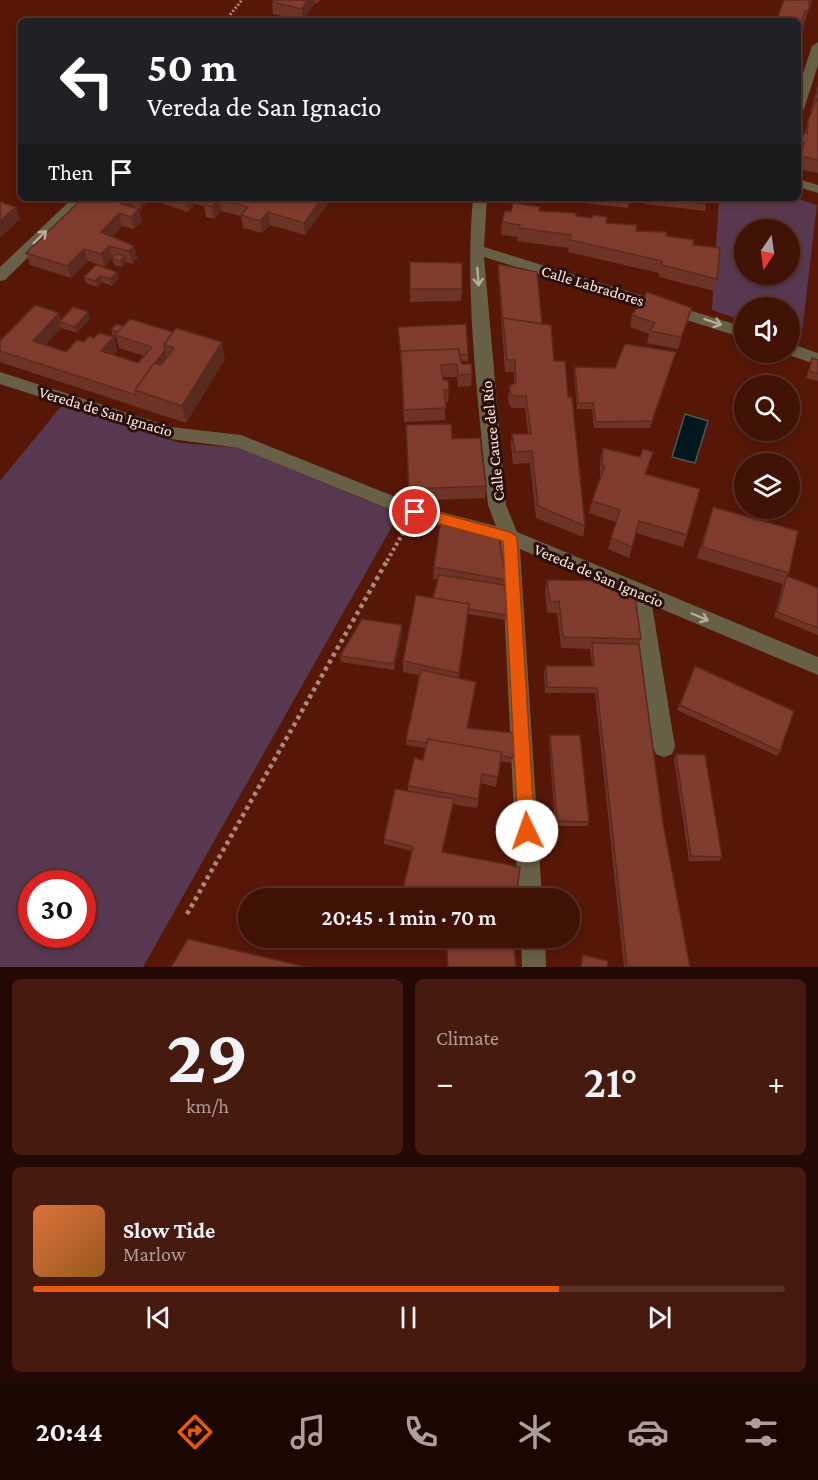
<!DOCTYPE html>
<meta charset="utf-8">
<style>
:root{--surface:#401105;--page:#471a0f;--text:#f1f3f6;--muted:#ae9d9a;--line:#593127;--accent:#ea580c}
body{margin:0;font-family:"Crimson Pro",serif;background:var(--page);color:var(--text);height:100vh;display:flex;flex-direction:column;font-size:22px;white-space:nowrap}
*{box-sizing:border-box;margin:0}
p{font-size:20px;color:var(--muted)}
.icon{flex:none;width:33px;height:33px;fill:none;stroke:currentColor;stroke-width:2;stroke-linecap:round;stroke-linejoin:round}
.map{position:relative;height:967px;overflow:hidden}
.drawer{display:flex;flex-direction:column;gap:12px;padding:12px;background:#230903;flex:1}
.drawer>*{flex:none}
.guide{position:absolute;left:18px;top:18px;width:783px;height:183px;border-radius:9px;box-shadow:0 3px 9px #0003,0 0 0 2px var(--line);background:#202124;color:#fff;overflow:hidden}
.needle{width:39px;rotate:193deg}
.tools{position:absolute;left:734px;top:219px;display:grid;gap:12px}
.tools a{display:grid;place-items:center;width:66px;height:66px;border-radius:50%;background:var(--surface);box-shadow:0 3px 9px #0003,0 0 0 2px var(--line);font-size:30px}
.speed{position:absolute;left:18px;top:870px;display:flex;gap:12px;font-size:30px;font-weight:700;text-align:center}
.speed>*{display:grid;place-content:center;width:78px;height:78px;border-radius:50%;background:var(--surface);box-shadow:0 3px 9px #0003,0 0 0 2px var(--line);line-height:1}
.speed .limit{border:9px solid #d22;background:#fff;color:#111}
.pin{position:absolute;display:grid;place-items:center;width:51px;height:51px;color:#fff;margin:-26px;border:3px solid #fff;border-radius:50%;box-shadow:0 2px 6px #0007}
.me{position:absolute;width:66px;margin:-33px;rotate:357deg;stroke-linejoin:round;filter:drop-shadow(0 0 4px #0008)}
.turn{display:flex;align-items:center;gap:21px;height:126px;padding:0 30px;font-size:27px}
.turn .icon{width:78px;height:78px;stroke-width:2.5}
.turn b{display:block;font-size:42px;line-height:51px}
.then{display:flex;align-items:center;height:57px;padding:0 30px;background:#0003;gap:12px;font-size:22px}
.big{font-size:45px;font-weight:600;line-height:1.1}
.drawer .card{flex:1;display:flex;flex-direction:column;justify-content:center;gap:9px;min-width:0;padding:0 21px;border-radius:9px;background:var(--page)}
.drawer .dial{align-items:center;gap:0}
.dial b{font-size:78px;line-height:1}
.song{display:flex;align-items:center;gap:18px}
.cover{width:72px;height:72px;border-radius:9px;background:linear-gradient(135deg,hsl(20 70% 55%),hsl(30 70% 35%))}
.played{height:6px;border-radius:3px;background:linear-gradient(90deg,var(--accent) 70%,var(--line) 70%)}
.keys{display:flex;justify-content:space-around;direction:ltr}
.heat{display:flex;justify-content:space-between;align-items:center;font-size:33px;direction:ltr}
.drawer .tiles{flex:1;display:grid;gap:12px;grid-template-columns:1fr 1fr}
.card:last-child{grid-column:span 2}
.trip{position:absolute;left:238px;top:888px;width:342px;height:60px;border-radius:30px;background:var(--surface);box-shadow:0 3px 9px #0003,0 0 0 2px var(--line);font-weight:600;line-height:60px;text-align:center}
.dock{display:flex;height:96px;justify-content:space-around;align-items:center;background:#1a0702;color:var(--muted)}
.dock .icon{width:42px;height:42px}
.dock .active{color:var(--accent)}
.dock b{font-size:27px;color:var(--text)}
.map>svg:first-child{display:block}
.green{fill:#573850;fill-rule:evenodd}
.water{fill:#00171d;stroke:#4b5659;stroke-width:1.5}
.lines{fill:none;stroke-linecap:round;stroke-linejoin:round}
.path-far2{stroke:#ad877d;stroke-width:3;stroke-dasharray:2 2;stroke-linecap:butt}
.path-far1{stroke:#ad877d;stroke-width:4;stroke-dasharray:3 3;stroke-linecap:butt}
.path{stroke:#ad877d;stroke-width:4.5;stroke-dasharray:4 4;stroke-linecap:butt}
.minor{fill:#676047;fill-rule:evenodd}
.wall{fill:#6d3426}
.shaded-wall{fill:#592a1f}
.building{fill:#7f3c2c;stroke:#592a1f;stroke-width:1.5}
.oneway{stroke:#b8ab9d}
.route{fill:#ea580c;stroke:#983908;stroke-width:1.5}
.labels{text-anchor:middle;stroke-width:6;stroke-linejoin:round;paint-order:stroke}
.street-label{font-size:16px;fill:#fae9e4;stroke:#2a0e08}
</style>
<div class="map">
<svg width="818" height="967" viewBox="0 0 818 967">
<rect width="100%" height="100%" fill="#561707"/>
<path class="green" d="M719,198H795L817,205L801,340L789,336V308H744V321L712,310ZM744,230H789V274H744Z
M63,404L180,443L240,448L399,514L143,967H0V481ZM32,884H82V934H32Z"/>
<path class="water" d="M685,414L708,421L695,463L672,457Z"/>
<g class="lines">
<path class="path-far2" d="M225,21L242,0"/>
<path class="path-far1" d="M387,561L403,533"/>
<path class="path" d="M187,914L388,559"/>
<path class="minor" d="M818,42V65L804,109L798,113V89L812,46Z
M798,179L818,185V193L798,187Z
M73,198H88L5,280L0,281V267Z
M473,198H487L484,247L744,327V338L484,257L506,505L517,532L818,657V675L652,605L675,747L672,754L664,757L656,754L653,747L632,605L635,598L520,549L542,898H518L501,542L408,517L239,448L171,439L0,384V372L171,427L241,435L418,506L496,526L488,505C479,403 464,300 473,198Z
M789,343L818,353V365L783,353L789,352Z
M521,938H545L546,967H522Z"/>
</g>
<path class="wall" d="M274,0H320L318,3H315L303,20L273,14L272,2Z
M784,0H812L798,42V21Z
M818,85V173L798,169V162L800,154H798V152L812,111H810L818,91H816Z
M83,198H152L141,209L132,207L142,221L134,229L122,226L112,237L134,246L137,258L133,264L126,262L122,267L114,265L112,258L105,267L88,261L71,278L30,265L26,253Z
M158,198H332L305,235L270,225L262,233L243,228L241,216L221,211L214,219L206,217L204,206L195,204L188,212L158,202Z
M539,198H630L628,208Z
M645,198H707L705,211L644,204Z
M540,207V211L576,216L636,231L666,236L693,245L717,279L714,291L659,277V273L568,252L569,248L517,241L518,237L501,235L502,222L511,212Z
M410,262L462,289L461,301L410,302Z
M498,264L542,324L554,361L568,397L585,526L583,537L536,518L530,463L513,464L511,446L512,434H528L525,408H512L509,405L508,398L510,386L514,383V372H505L498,271Z
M117,272L119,278L112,286L102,282L97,287L86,283L84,277Z
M632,315L688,320L678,349L647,343L649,334L630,327Z
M61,319H90L77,333L61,328L45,345L66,352L84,342L94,338L114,337L117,350L113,355L138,363L144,356L119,348L116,337L113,336L111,330L225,359L186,423L0,362V339Z
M399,333L468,354V361H461V364L472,374L471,386L458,387L457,377H443V380L449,390L448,402H445V420L404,422Z
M812,358L818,360V381L806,378Z
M674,359L650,428H594L592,409H577L574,373L575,367L615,368Z
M406,425L452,439L486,486L485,498L409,501Z
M603,448L650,464L646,474L687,535L683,547L636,533L629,558L608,549L616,522L589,513L592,501L600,477V460Z
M713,507L789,573L787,576L818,588V635L774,617L783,584L697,558Z
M434,567L506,580L505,585L507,615L506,620L468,614L459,678L475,687L467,728L516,733L512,763L500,761L496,787L481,783L477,808L453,804L442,852L412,851L384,844V839L408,791V786L423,760L426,748L406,745V740L419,675L403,672V661L433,598L438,579H433Z
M547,580L641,639L639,644L663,823L690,967H624L595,693H545L544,672L546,666H592L590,649L561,648L557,613H547L545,592Z
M402,625V631L394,670L341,662L340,656Z
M695,666L780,751L777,756L677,710Z
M550,735L589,822L587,826H555L549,740Z
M676,754L722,857L719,861H689L674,759Z"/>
<path class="shaded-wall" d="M308,0H314L315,3L303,20L302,9Z
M126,198H131L133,207L125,215L121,204Z
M139,198H152L141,209Z
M187,198H194L195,204L188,212L186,199Z
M219,198L221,211L214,219L212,207Z
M322,198H332L305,235L304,223Z
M16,207L20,219L0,238V221Z
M139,209L142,221L134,229L131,217Z
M268,212L270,225L262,233L260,221Z
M119,213L122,226L104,245L101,232Z
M109,246L112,258L105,267L101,254Z
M134,246L137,258L133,264L129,251Z
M84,249L88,261L71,278L67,266Z
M125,256L126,263L122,267L120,261Z
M117,272L119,278L112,286L110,279Z
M100,276L102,282L97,287L95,281Z
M692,308L688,320L678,349L681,337Z
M88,312L90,319L77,333L75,327Z
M59,313L63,323L59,322L61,328L37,353L33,341Z
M114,337L117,350L105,364L101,351Z
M222,342L225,359L186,423L182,406Z
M165,350L168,362L157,376L152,367Z
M469,604L468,615L458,683L459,673Z
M402,625V631L394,670V664Z"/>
<path class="building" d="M274,0H308L302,9L272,2Z
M784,0H810L808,4L810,5L808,11H805L802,21L804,22L803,28H799L798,32V21H776Z
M141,17L158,21H136Z
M818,90V160L800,156L804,142L801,141L804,133L807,134L808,120L817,99H814Z
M83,198H126L121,204L139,209L131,217L119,213L101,232L134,246L129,251L109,246L101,254L84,249L67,266L26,253Z
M209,198H322L304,223L268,212L260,221L241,215L248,207L219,198L212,207L204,204Z
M651,198H707L706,204Z
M0,202L16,207L0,221Z
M513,203L540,207L539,211L576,213V216L592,218L593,215L607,217L606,223L637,225L636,231L667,232L666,236L694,240L693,245L720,248L717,279L662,265V261L570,240L571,235L519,228L520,225L502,222L505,211L511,212Z
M116,254L125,256L120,261L112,258Z
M410,262L462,263V289H410Z
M498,264L537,272L542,324L503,318V323Z
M96,265L117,272L110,279L100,276L95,281L84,277Z
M647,292L692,308L681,337L650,331L655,323L632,315Z
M35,305L59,313L33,341L66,352L77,340L84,342L89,336L94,338L99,333L114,337L101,351L138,363L152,347L115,335L130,319L173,332L164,345L165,350L155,363H154L135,390L136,395L0,351V339L1,340Z
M73,307L88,312L75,327L59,322Z
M503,318L551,325L554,361H565L568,397H572L585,526L538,506L532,451L515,452L512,434H531L526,396H514L510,393V386L516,382L515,360H507Z
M116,324L123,326L118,332L111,330Z
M466,324L468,354L460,355L459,349L401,351V357L398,327Z
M176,328L222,342L182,406L135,390L154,363L161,365L174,348L164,345Z
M625,344L676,352L652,421L596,422L593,403H578L575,367L615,368Z
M459,349L461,364H471L472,374L458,375L457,364L441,365L443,380H448L449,390H444L446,408L404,410L401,351Z
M812,358L818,360V374L809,371Z
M451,424L452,439L480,438L486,486L409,489L406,425Z
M603,448L640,457L643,449L653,452L645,474L700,489L687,535L639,521L632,547L611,538L620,510L592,501L605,466L602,465Z
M713,507L798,531L789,573L702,547Z
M441,518L465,520L498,532L506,580L434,567Z
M439,575L505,585L507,615L469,609V604L433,598Z
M787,576L818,588V628L777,612Z
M547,580L619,581L634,589L641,639L563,637L559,601L550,602Z
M416,595L469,604L459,673L403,661Z
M362,619L402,625L394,664L340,656Z
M592,643L639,644L663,823L690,967H627L597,688L547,687L546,666H594Z
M695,666L794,711L780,751L680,705Z
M421,670L476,682L467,728L516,733L513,758L501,756L502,752L428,739L427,743L406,740Z
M550,735H580L589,822L557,821Z
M428,739L502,752L498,777L482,774L478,799L408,786L414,758L423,760Z
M676,754L705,755L722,857L691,856Z
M395,789L454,799L442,852L520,867L516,898H401L413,847L384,839Z
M446,938H513L516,967H448Z
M188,939L306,967H171Z
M583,955L608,961L607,967H581Z"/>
<defs><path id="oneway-shaft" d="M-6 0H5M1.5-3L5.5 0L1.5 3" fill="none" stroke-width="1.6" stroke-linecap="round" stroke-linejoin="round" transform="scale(1.5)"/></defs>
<g class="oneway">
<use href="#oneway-shaft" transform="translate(40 237) rotate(-44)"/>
<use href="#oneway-shaft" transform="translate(478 277) rotate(86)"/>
<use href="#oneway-shaft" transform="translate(713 322) rotate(19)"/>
<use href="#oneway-shaft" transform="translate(700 617) rotate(23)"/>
</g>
<path class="route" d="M415,506L510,532L517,537L535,831L533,837L527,839L521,837L518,831L503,541L410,516L408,512Z"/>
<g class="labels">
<g class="street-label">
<text transform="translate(593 285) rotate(17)" y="6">Calle Labradores</text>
<text transform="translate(106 411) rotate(17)" y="6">Vereda de San Ignacio</text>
<text transform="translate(492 441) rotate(-96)" y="6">Calle Cauce del Río</text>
<text transform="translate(599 575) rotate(23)" y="6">Vereda de San Ignacio</text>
</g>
</g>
</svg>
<div class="tools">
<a><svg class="needle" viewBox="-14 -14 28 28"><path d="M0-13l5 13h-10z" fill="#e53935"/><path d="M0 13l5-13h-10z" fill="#ae9d9a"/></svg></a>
<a><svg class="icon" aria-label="sound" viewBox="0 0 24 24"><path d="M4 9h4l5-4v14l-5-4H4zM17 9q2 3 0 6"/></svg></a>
<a><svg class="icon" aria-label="search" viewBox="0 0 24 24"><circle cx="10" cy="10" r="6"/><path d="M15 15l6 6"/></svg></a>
<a><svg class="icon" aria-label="layers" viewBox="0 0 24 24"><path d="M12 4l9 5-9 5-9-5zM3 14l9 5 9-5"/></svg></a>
</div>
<div class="speed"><div class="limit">30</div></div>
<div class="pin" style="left:415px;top:512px;background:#d93025"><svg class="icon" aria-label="arrive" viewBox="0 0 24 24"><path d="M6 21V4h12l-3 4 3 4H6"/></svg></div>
<svg class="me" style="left:527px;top:831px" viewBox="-20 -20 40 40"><circle r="19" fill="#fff"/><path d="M0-13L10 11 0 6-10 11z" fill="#ea580c"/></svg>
<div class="trip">20:45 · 1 min · 70 m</div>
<div class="guide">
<div class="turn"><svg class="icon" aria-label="left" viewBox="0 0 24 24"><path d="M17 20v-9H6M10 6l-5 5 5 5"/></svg><div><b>50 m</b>Vereda de San Ignacio</div></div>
<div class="then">Then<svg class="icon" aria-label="arrive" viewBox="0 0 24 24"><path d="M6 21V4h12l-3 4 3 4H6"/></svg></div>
</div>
</div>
<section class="drawer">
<div class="tiles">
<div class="card dial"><b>29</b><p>km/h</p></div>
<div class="card"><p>Climate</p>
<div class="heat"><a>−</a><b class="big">21°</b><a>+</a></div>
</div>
<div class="card">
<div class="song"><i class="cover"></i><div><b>Slow Tide</b><p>Marlow</p></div></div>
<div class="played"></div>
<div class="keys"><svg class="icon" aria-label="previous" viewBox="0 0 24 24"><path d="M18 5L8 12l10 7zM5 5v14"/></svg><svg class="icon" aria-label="pause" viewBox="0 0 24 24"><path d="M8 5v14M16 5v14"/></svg><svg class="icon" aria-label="next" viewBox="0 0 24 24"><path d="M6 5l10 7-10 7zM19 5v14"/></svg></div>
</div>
</div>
</section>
<nav class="dock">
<b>20:44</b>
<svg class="icon active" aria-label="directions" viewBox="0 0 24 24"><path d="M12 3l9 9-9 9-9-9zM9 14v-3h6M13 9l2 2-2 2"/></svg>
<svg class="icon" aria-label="music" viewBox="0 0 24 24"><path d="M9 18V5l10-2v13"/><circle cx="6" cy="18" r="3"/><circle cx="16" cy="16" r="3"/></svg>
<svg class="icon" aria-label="phone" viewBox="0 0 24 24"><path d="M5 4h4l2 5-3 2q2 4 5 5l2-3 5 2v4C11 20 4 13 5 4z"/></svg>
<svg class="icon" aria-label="climate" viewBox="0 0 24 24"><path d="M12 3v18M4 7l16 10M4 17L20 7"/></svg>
<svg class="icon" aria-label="car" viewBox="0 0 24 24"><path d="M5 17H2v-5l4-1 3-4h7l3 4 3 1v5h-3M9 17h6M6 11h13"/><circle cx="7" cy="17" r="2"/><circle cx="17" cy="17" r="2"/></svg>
<svg class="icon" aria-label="filters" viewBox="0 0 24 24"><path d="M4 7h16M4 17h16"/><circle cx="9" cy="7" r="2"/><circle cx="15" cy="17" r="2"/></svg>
</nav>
